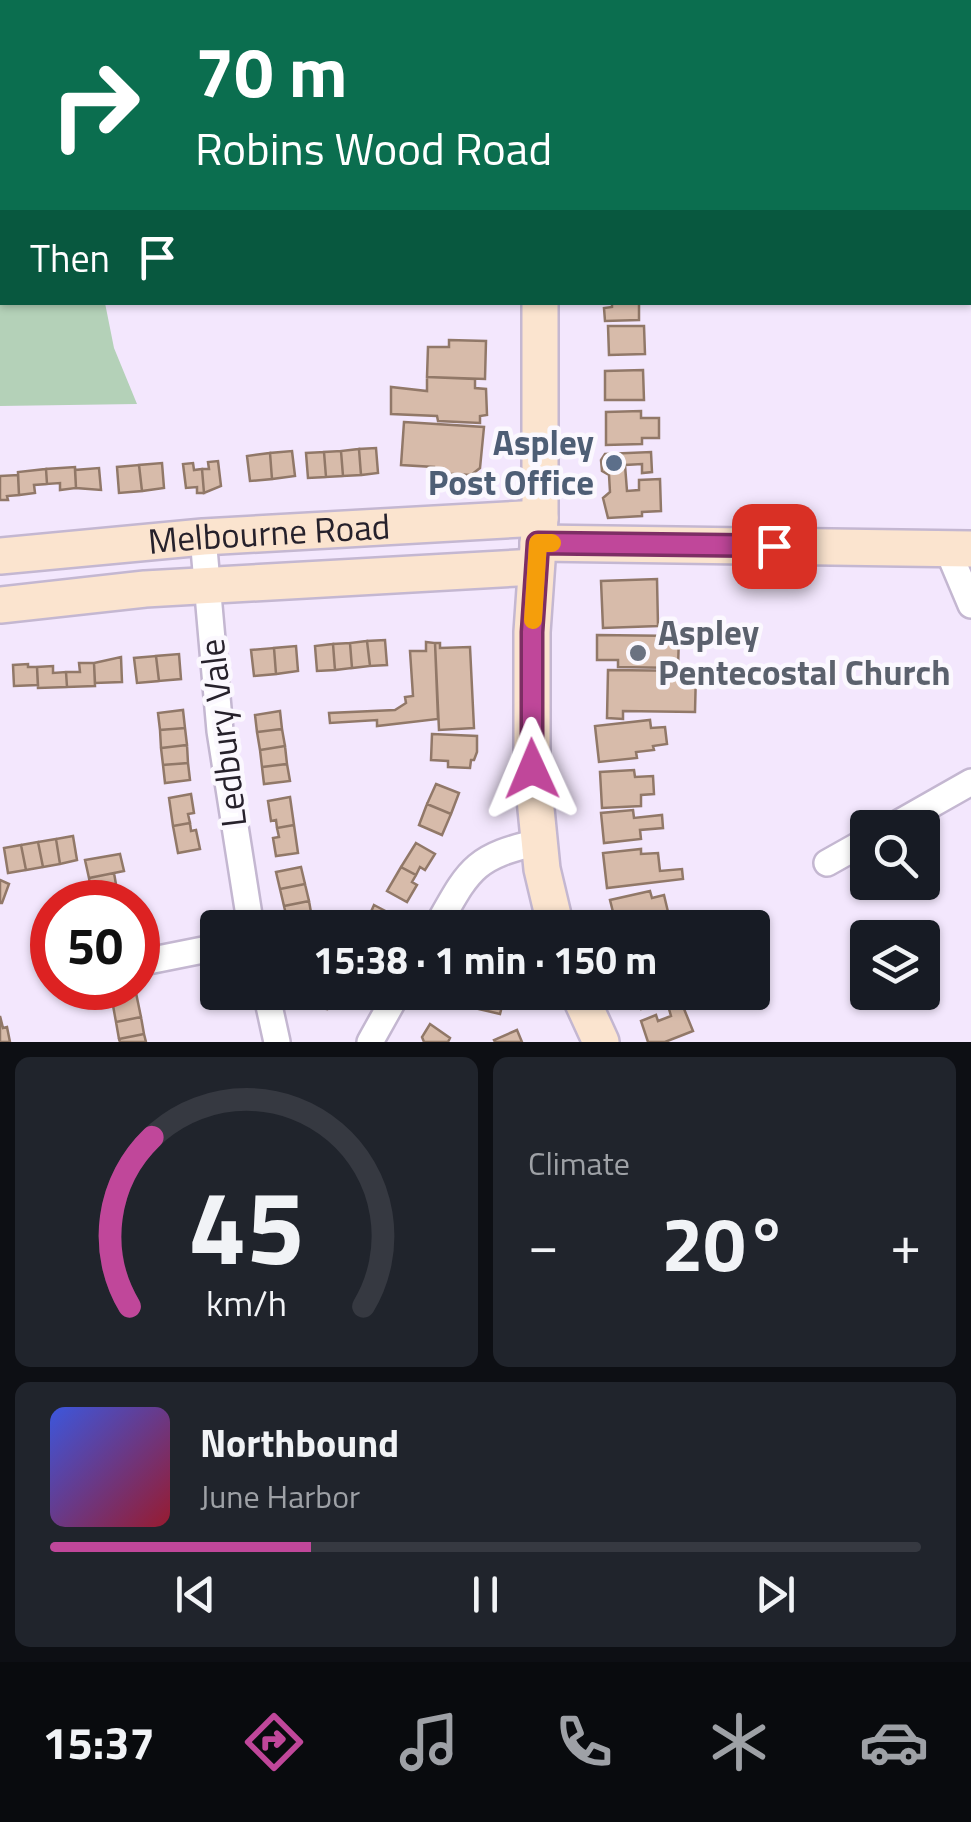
<!DOCTYPE html>
<meta charset="utf-8">
<style>
:root{--surface:#171b24;--page:#20242c;--text:#f1f3f6;--muted:#9ea1a6;--line:#363941;--accent:#c0479a}
body{margin:0;font-family:"Titillium Web",sans-serif;background:var(--page);color:var(--text);height:100vh;display:flex;flex-direction:column;font-size:38px;white-space:nowrap}
*{box-sizing:border-box;margin:0}
p{font-size:32px;color:var(--muted)}
.icon{flex:none;width:55px;height:55px;fill:none;stroke:currentColor;stroke-width:2;stroke-linecap:round;stroke-linejoin:round}
.map{position:relative;height:1042px;overflow:hidden}
.details{display:flex;flex-direction:column;gap:15px;padding:15px;background:#0d0f14;flex:1}
.details>*{flex:none}
.hud{position:absolute;left:0px;top:0px;width:972px;height:305px;box-shadow:0 2px 8px #0004;background:#0b6e4f;color:#fff;overflow:hidden}
.fabs{position:absolute;left:850px;top:810px;display:grid;gap:20px}
.fabs a{display:grid;place-items:center;width:90px;height:90px;border-radius:10px;background:var(--surface);box-shadow:0 2px 8px #0004;font-size:50px}
.speed{position:absolute;left:30px;top:880px;display:flex;gap:20px;font-size:50px;font-weight:700;text-align:center}
.speed>*{display:grid;place-content:center;width:130px;height:130px;border-radius:50%;background:var(--surface);box-shadow:0 2px 8px #0004;line-height:1}
.speed .limit{border:15px solid #d22;background:#fff;color:#111}
.pin{position:absolute;display:grid;place-items:center;width:85px;height:85px;color:#fff;margin:-42px;border-radius:20px;box-shadow:0 5px 15px #0006}
.me{position:absolute;width:110px;margin:-55px;rotate:359deg;stroke-linejoin:round;filter:drop-shadow(0 0 8px #0008)}
.turn{display:flex;align-items:center;gap:35px;height:210px;padding:0 30px;font-size:45px}
.turn .icon{width:130px;height:130px;stroke-width:2.5}
.turn b{display:block;font-size:70px;line-height:85px}
.then{display:flex;align-items:center;height:95px;padding:0 30px;background:#0003;gap:20px;font-size:38px}
.big{font-size:75px;font-weight:700;line-height:1.1}
.details .widget{flex:1;display:flex;flex-direction:column;justify-content:center;gap:15px;min-width:0;padding:0 35px;border-radius:15px;background:var(--page)}
.details .dial{align-items:center;gap:0}
.dial svg{height:260px;overflow:visible;fill:none;stroke:var(--line);stroke-width:7;stroke-linecap:round;text-anchor:middle}
.dial text{fill:var(--text);stroke:none}
.song{display:flex;align-items:center;gap:30px}
.cover{width:120px;height:120px;border-radius:15px;background:linear-gradient(135deg,hsl(230 70% 55%),hsl(350 70% 35%))}
.played{height:10px;border-radius:5px;background:linear-gradient(90deg,var(--accent) 30%,var(--line) 30%)}
.keys{display:flex;justify-content:space-around;direction:ltr}
.heat{display:flex;justify-content:space-between;align-items:center;font-size:55px;direction:ltr}
.details .tiles{flex:1;display:grid;gap:15px;grid-template-columns:1fr 1fr}
.widget:last-child{grid-column:span 2}
.trip{position:absolute;left:200px;top:910px;width:570px;height:100px;border-radius:10px;background:var(--surface);box-shadow:0 2px 8px #0004;font-weight:700;line-height:100px;text-align:center}
.menu{display:flex;height:160px;justify-content:space-around;align-items:center;background:#090b0e;color:var(--muted)}
.menu .icon{width:70px;height:70px}
.menu .current{color:var(--accent)}
.menu b{font-size:45px;color:var(--text)}
.map>svg:first-child{display:block}
.green{fill:#b4d1b8}
.building{fill:#d7bbaa;stroke:#917868;stroke-width:2.5}
.lines{fill:none;stroke-linecap:round;stroke-linejoin:round}
.street-casing{stroke:#c4b7d1;stroke-width:30}
.secondary-casing{stroke:#c4b7d1;stroke-width:40}
.street{stroke:#fff;stroke-width:25}
.secondary{stroke:#fbe4cf;stroke-width:35}
.route-casing{stroke:#7d2e64;stroke-width:25}
.route{stroke:#c0479a;stroke-width:18}
.slow{stroke:#f59e0b;stroke-width:18}
.service-dot{fill:#5c6f8a;stroke:#fbf8fe;stroke-width:4}
.worship-dot{fill:#6b7280;stroke:#fbf8fe;stroke-width:4}
.labels{text-anchor:middle;stroke-width:9;stroke-linejoin:round;paint-order:stroke}
.service-label{font-size:35px;font-weight:bold;fill:#4e5e75;stroke:#fbf8fe;text-anchor:end}
.street-label{font-size:35px;fill:#26212b;stroke:#fbf8fe}
.worship-label{font-size:35px;font-weight:bold;fill:#5b616d;stroke:#fbf8fe;text-anchor:start}
</style>
<div class="map">
<svg width="971" height="1042" viewBox="0 0 971 1042">
<rect width="100%" height="100%" fill="#f3e7fd"/>
<path class="green" d="M0,0L51,2H2V302L105,303L114,348L137,404L0,406Z"/>
<path class="building" d="M612,302H639V320L605,321L604,308L612,307Z
M608,326H644L645,354L609,355Z
M449,340L486,341L485,379L427,377L428,347H449Z
M643,370L644,400H605V371Z
M427,377L475,379V388L486,389L487,415L480,416V423L438,421L437,416L391,414V387L427,391Z
M641,411V418H659V438H642V444L606,445V412Z
M404,422L484,427L480,468L471,475L434,473V467L401,465Z
M376,448L378,473L361,475L359,449Z
M359,449L361,475L343,476L341,451Z
M292,451L295,476L272,479L270,453Z
M341,451L343,476L326,477L324,452Z
M324,452L326,477L308,478L306,453Z
M651,452L652,472L642,473V464L625,465L627,491L639,490V480L660,479L661,511L642,512V516L608,518L603,498L610,492L609,475L602,471L601,460L605,454Z
M270,453L272,479L250,481L247,456Z
M218,461L221,486L204,493L202,469H209L208,462Z
M162,463L164,488L142,491L139,465Z
M193,463L194,470L202,469L204,493H197V487L186,488L183,464Z
M139,465L142,491L119,493L117,467Z
M75,467L76,488L60,490V483L47,484L46,469Z
M99,468L101,490L76,488L75,470Z
M46,469L47,484L34,485L35,493L19,495L18,472Z
M18,475L19,495L7,496L8,500H0V476Z
M657,579L658,626L603,628L601,581Z
M597,635L679,636L678,668L618,667V660H597Z
M385,640L387,665L370,666L367,641Z
M367,641L370,666L352,668L350,643Z
M426,642L435,643L438,719L377,726V720L330,723L329,713L395,710L406,703L405,697L413,696L410,651H426Z
M350,643L352,668L335,670L333,644Z
M435,643H440V648L470,647L474,728L439,730Z
M333,644L335,670L317,671L315,646Z
M296,646L298,671L276,674L274,648Z
M274,648L276,674L254,676L251,650Z
M179,654L181,679L159,681L156,656Z
M156,656L159,681L137,683L134,658Z
M121,657L122,682L95,683L94,663Z
M79,663H94L95,686L67,687L66,672H80Z
M28,664V667H37L38,685L14,686L13,665Z
M53,666V673L66,672L67,687L38,688L37,667Z
M608,670L696,671L695,712L623,711V719L607,718Z
M183,710L185,728L160,730L158,713Z
M280,711L282,729L257,732L255,715Z
M650,720L651,728L665,727L667,744L653,746L654,750L636,752L637,758L599,762L595,726Z
M185,728L187,745L161,748L160,730Z
M282,729L285,746L260,750L257,732Z
M432,734L477,736V752L474,760H471L470,768L448,767V761L431,760Z
M187,745L188,763L163,765L161,748Z
M285,746L287,764L262,767L260,750Z
M188,763L190,780L165,783L163,765Z
M287,764L290,781L264,784L262,767Z
M634,770L635,777L653,776L654,794L641,795V806L602,808L600,772Z
M436,784L459,793L451,814L427,804Z
M191,794L194,813L188,814L190,823L173,826L169,798Z
M290,797L294,825L277,828L276,820L271,821L268,801Z
M427,804L451,814L442,835L419,825Z
M633,810L634,818L662,815L663,828L640,830L641,839L604,843L601,813Z
M190,823L191,831L196,830L200,849L178,853L173,826Z
M294,825L298,853L276,856L273,838L279,837L277,828Z
M73,836L77,860L60,864L56,839Z
M56,839L60,864L43,867L38,842Z
M38,842L43,867L26,870L21,845Z
M416,843L435,854L425,870L420,867L416,875L401,867Z
M21,845L26,870L8,873L4,848Z
M641,849V854L658,853L660,871L682,869L683,879L607,888L603,853Z
M120,854L124,871L89,878L85,860Z
M301,867L305,884L280,889L276,872Z
M401,867L416,875L412,882L417,885L407,902L387,891Z
M114,873L117,890L92,895L89,878Z
M0,880L9,884L2,903H0Z
M305,884L309,901L284,906L280,889Z
M117,890L119,902H94L92,895Z
M650,891L652,898L664,895L669,916L640,922L642,928H617L610,900Z
M309,901L312,918L288,923L284,906Z
M374,905L393,915L387,928H375L366,923Z
M718,914L721,928H663Z
M312,918L314,928H289L288,923Z
M135,988L141,1017L116,1022L110,989Z
M305,992H323L321,1008L304,1001Z
M323,992H340L339,1004L328,1003L327,1009L321,1008Z
M463,992H484L479,1009L460,1003Z
M484,992L505,994L500,1014L479,1009Z
M634,992H710L641,1009Z
M682,1004L693,1031L665,1042H648L641,1021L656,1015L658,1021L671,1016L669,1009Z
M0,1016L3,1028L7,1027L10,1042H0Z
M141,1017L144,1034L119,1039L116,1022Z
M430,1024L450,1038L448,1042H424L422,1037Z
M517,1030L522,1042H495L494,1040Z
M144,1034L146,1042H120L119,1039Z"/>
<g class="lines">
<g class="street-casing">
<path id="street" d="M357,0L358,2
M375,2L392,0
M825,2L834,0
M970,18L971,21
M203,537L220,731L251,928
M957,548L952,560L971,605
M890,828L971,782
M827,863L868,840
M436,928C469,870 472,857 539,842
M138,963L218,947
M266,992L277,1042
M370,1042L398,992"/>
</g>
<g class="secondary-casing">
<g id="secondary">
<path d="M546,2V0"/>
<path d="M540,302V518L532,632V769L542,869L556,928"/>
<path d="M538,543L971,549"/>
<path id="s1" d="M0,556L203,537L540,518"/>
<path d="M0,605L145,589L536,567"/>
<path d="M578,992L601,1042"/>
</g>
</g>
<use href="#street" class="street"/>
<use href="#secondary" class="secondary"/>
</g>
<g class="lines">
<g class="route-casing">
<path id="route" d="M532,769V632L538,543L774,546"/>
</g>
<use href="#route" class="route"/>
<path class="slow" d="M533,620L538,543H552"/>
</g>
<circle class="service-dot" cx="614" cy="463" r="10"/>
<circle class="worship-dot" cx="638" cy="653" r="10"/>
<g class="labels">
<g class="service-label">
<text x="594" y="455">Aspley<tspan x="594" dy="40">Post Office</tspan></text>
</g>
<g class="street-label">
<text dy="12" stroke="none"><textPath href="#s1" startOffset="270">Melbourne Road</textPath></text>
<text transform="translate(223 733) rotate(-97)" y="12">Ledbury Vale</text>
</g>
<g class="worship-label">
<text x="658" y="645">Aspley<tspan x="658" dy="40">Pentecostal Church</tspan></text>
</g>
</g>
</svg>
<div class="fabs">
<a><svg class="icon" aria-label="search" viewBox="0 0 24 24"><circle cx="10" cy="10" r="6"/><path d="M15 15l6 6"/></svg></a>
<a><svg class="icon" aria-label="layers" viewBox="0 0 24 24"><path d="M12 4l9 5-9 5-9-5zM3 14l9 5 9-5"/></svg></a>
</div>
<div class="speed"><div class="limit">50</div></div>
<div class="pin" style="left:774px;top:546px;background:#d93025"><svg class="icon" aria-label="arrive" viewBox="0 0 24 24"><path d="M6 21V4h12l-3 4 3 4H6"/></svg></div>
<svg class="me" style="left:532px;top:769px" viewBox="-20 -20 40 40"><path d="M0-17L14 15 0 8-14 15z" fill="#c0479a" stroke="#fff" stroke-width="4"/></svg>
<div class="trip">15:38 · 1 min · 150 m</div>
<div class="hud">
<div class="turn"><svg class="icon" aria-label="right" viewBox="0 0 24 24"><path d="M7 20v-9h11M14 6l5 5-5 5"/></svg><div><b>70 m</b>Robins Wood Road</div></div>
<div class="then">Then<svg class="icon" aria-label="arrive" viewBox="0 0 24 24"><path d="M6 21V4h12l-3 4 3 4H6"/></svg></div>
</div>
</div>
<section class="details">
<div class="tiles">
<div class="widget dial"><svg viewBox="0 0 100 80">
<path d="M14 69A42 42 0 1 1 86 69"/>
<path d="M14 69A42 42 0 0 1 21 17" stroke="#c0479a"/>
<text x="50" y="56" font-size="32" font-weight="700">45</text>
<text x="50" y="72" font-size="11">km/h</text>
</svg></div>
<div class="widget"><p>Climate</p>
<div class="heat"><a>−</a><b class="big">20°</b><a>+</a></div>
</div>
<div class="widget">
<div class="song"><i class="cover"></i><div><b>Northbound</b><p>June Harbor</p></div></div>
<div class="played"></div>
<div class="keys"><svg class="icon" aria-label="previous" viewBox="0 0 24 24"><path d="M18 5L8 12l10 7zM5 5v14"/></svg><svg class="icon" aria-label="pause" viewBox="0 0 24 24"><path d="M8 5v14M16 5v14"/></svg><svg class="icon" aria-label="next" viewBox="0 0 24 24"><path d="M6 5l10 7-10 7zM19 5v14"/></svg></div>
</div>
</div>
</section>
<nav class="menu">
<b>15:37</b>
<svg class="icon current" aria-label="directions" viewBox="0 0 24 24"><path d="M12 3l9 9-9 9-9-9zM9 14v-3h6M13 9l2 2-2 2"/></svg>
<svg class="icon" aria-label="music" viewBox="0 0 24 24"><path d="M9 18V5l10-2v13"/><circle cx="6" cy="18" r="3"/><circle cx="16" cy="16" r="3"/></svg>
<svg class="icon" aria-label="phone" viewBox="0 0 24 24"><path d="M5 4h4l2 5-3 2q2 4 5 5l2-3 5 2v4C11 20 4 13 5 4z"/></svg>
<svg class="icon" aria-label="climate" viewBox="0 0 24 24"><path d="M12 3v18M4 7l16 10M4 17L20 7"/></svg>
<svg class="icon" aria-label="car" viewBox="0 0 24 24"><path d="M5 17H2v-5l4-1 3-4h7l3 4 3 1v5h-3M9 17h6M6 11h13"/><circle cx="7" cy="17" r="2"/><circle cx="17" cy="17" r="2"/></svg>
</nav>
